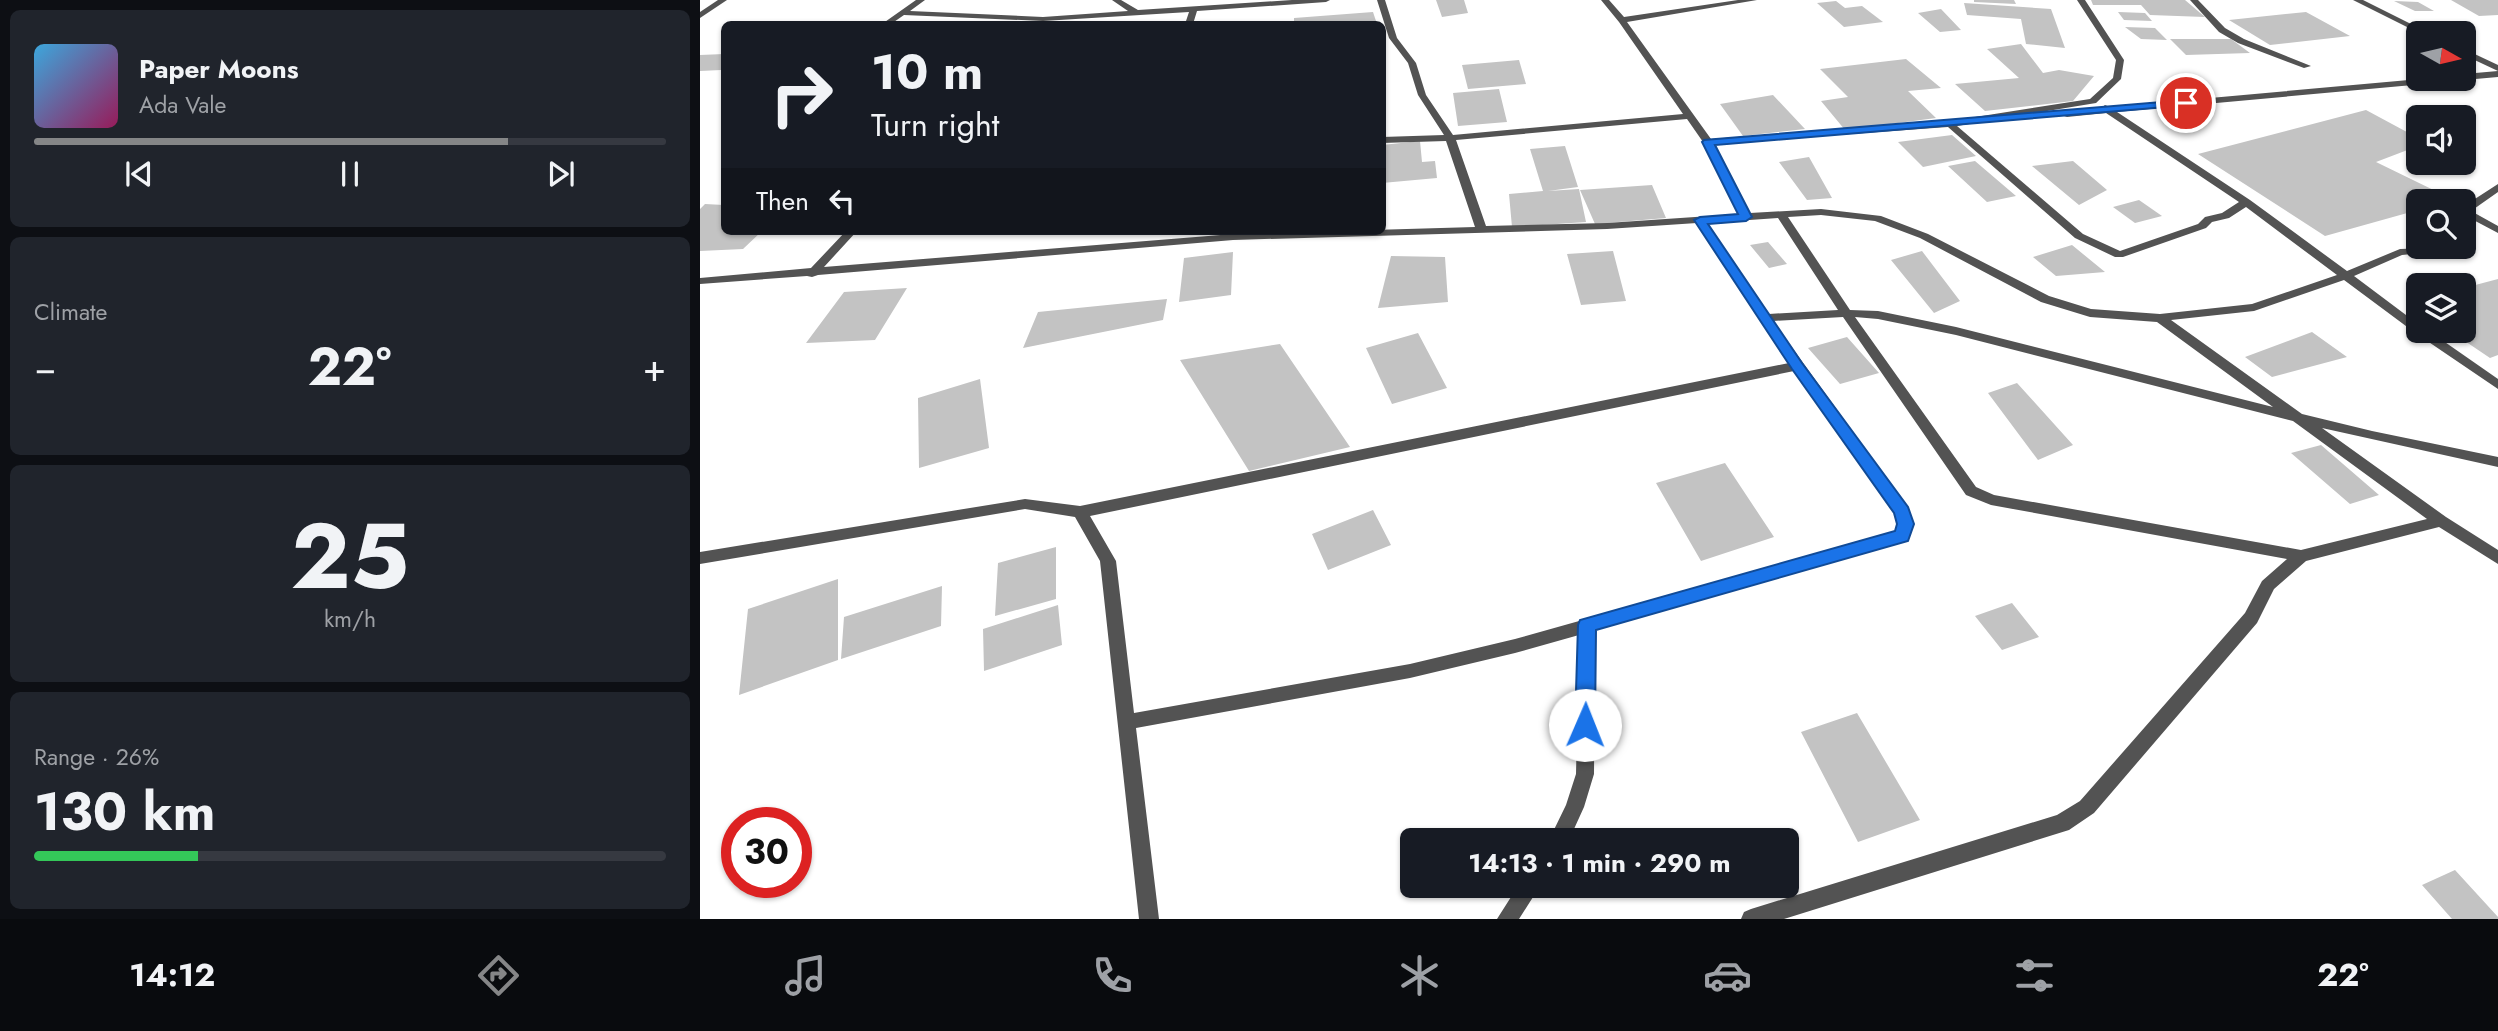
<!DOCTYPE html>
<meta charset="utf-8">
<style>
:root{--surface:#171b24;--page:#20242c;--text:#f1f3f6;--muted:#9ea1a6;--line:#363941;--accent:#858687}
body{margin:0;font-family:Jost,sans-serif;background:var(--page);color:var(--text);height:100vh;display:flex;flex-direction:column;font-size:26px;white-space:nowrap}
*{box-sizing:border-box;margin:0}
p{font-size:23px;color:var(--muted)}
.icon{flex:none;width:38px;height:38px;fill:none;stroke:currentColor;stroke-width:2;stroke-linecap:round;stroke-linejoin:round}
.map{position:relative;flex:1;overflow:hidden}
.details{display:flex;flex-direction:column;gap:10px;padding:10px;background:#0d0f14;width:700px}
.details>*{flex:none}
.hud{position:absolute;left:21px;top:21px;width:665px;height:214px;border-radius:10px;box-shadow:0 2px 5px #0004;background:#171b24;color:var(--text);overflow:hidden}
.needle{width:46px;rotate:98deg}
.buttons{position:absolute;left:1706px;top:21px;display:grid;gap:14px}
.buttons a{display:grid;place-items:center;width:70px;height:70px;border-radius:10px;background:var(--surface);box-shadow:0 2px 5px #0004;font-size:35px}
.speed{position:absolute;left:21px;top:807px;display:flex;gap:14px;font-size:35px;font-weight:700;text-align:center}
.speed>*{display:grid;place-content:center;width:91px;height:91px;border-radius:50%;background:var(--surface);box-shadow:0 2px 5px #0004;line-height:1}
.speed .limit{border:10px solid #d22;background:#fff;color:#111}
.pin{position:absolute;display:grid;place-items:center;width:60px;height:60px;color:#fff;margin:-30px;border:4px solid #fff;border-radius:50%;box-shadow:0 2px 7px #0007}
.me{position:absolute;width:77px;margin:-38px;rotate:1deg;stroke-linejoin:round;filter:drop-shadow(0 0 5px #0008)}
.turn{display:flex;align-items:center;gap:24px;height:147px;padding:0 35px;font-size:32px}
.turn .icon{width:91px;height:91px;stroke-width:2.5}
.turn b{display:block;font-size:49px;line-height:60px}
.then{display:flex;align-items:center;height:66px;padding:0 35px;background:#0003;gap:14px;font-size:26px}
.big{font-size:52px;font-weight:700;line-height:1.1}
.details .tile{flex:1;display:flex;flex-direction:column;justify-content:center;gap:10px;min-width:0;padding:0 24px;border-radius:10px;background:var(--page)}
.details .dial{align-items:center;gap:0}
.dial b{font-size:91px;line-height:1}
.song{display:flex;align-items:center;gap:21px}
.cover{width:84px;height:84px;border-radius:10px;background:linear-gradient(135deg,hsl(200 70% 55%),hsl(330 70% 35%))}
.played{height:7px;border-radius:4px;background:linear-gradient(90deg,var(--accent) 75%,var(--line) 75%)}
.keys{display:flex;justify-content:space-around;direction:ltr}
.heat{display:flex;justify-content:space-between;align-items:center;font-size:38px;direction:ltr}
.charge{height:10px;border-radius:5px;background:linear-gradient(90deg,#34c759 26%,var(--line) 0)}
.trip{position:absolute;left:700px;top:828px;width:399px;height:70px;border-radius:10px;background:var(--surface);box-shadow:0 2px 5px #0004;font-weight:700;line-height:70px;text-align:center}
.tab-bar{display:flex;height:112px;justify-content:space-around;align-items:center;background:#090b0e;color:var(--muted)}
.tab-bar .icon{width:49px;height:49px}
.tab-bar .current{color:var(--accent)}
.tab-bar b{font-size:32px;color:var(--text)}
main{display:flex;flex:1;min-height:0}
.map>svg:first-child{display:block}
.building{fill:#c3c3c3}
.lines{fill:none;stroke-linecap:round;stroke-linejoin:round}
.minor{fill:#535353;fill-rule:evenodd}
.tertiary{fill:#535353;fill-rule:evenodd}
.route{fill:#1a73e8;stroke:#114b97;stroke-width:2}
</style>
<main>
<section class="details">
<div class="tile">
<div class="song"><i class="cover"></i><div><b>Paper Moons</b><p>Ada Vale</p></div></div>
<div class="played"></div>
<div class="keys"><svg class="icon" aria-label="previous" viewBox="0 0 24 24"><path d="M18 5L8 12l10 7zM5 5v14"/></svg><svg class="icon" aria-label="pause" viewBox="0 0 24 24"><path d="M8 5v14M16 5v14"/></svg><svg class="icon" aria-label="next" viewBox="0 0 24 24"><path d="M6 5l10 7-10 7zM19 5v14"/></svg></div>
</div>
<div class="tile"><p>Climate</p>
<div class="heat"><a>−</a><b class="big">22°</b><a>+</a></div>
</div>
<div class="tile dial"><b>25</b><p>km/h</p></div>
<div class="tile"><p>Range · 26%</p><b class="big">130 km</b><div class="charge"></div></div>
</section>
<div class="map">
<svg width="1798" height="919" viewBox="0 0 1798 919">
<rect width="100%" height="100%" fill="#fff"/>
<path class="building" d="M736,0H764L768,13L742,17Z
M1274,0H1314L1316,4L1274,2Z
M1391,0H1485L1505,17L1450,15L1441,5H1393Z
M1751,0H1798V15L1779,16Z
M1136,1L1145,8L1162,6L1183,22L1144,27L1117,3Z
M1694,1L1718,2L1734,11H1715Z
M1264,3L1351,9L1365,48L1326,44L1321,19L1267,15Z
M1241,9L1261,30L1240,32L1218,13Z
M673,12L677,24H594V18Z
M1418,12L1445,13L1452,21L1424,20Z
M1606,12L1650,36L1570,45L1529,20Z
M1425,27L1455,28L1467,40L1441,39Z
M1470,39H1531L1550,53L1486,55Z
M1321,44L1343,73L1359,70L1394,76L1373,101L1285,111L1255,84L1319,78L1287,49Z
M24,54V67L21,70L0,71V55Z
M1206,59L1241,88L1208,91L1236,118L1145,130L1121,101L1148,97L1120,69Z
M819,60L826,84L768,89L762,65Z
M799,89L807,122L758,126L753,93Z
M1073,95L1105,129L1043,136L1020,104Z
M1666,110L1718,138V146L1676,162L1754,200L1718,201V210L1625,236L1498,154Z
M1252,135L1276,156L1223,167L1198,142Z
M720,141L722,162L735,161L737,178L682,183V145Z
M865,146L878,187L848,191L879,189L886,222L812,227L809,194L843,191L830,149Z
M1109,157L1132,198L1107,200L1079,162Z
M1275,161L1316,196L1287,202L1248,166Z
M1373,161L1407,190L1379,205L1332,166Z
M952,185L966,218L895,224L880,190Z
M1439,200L1462,216L1435,223L1413,207Z
M5,204L24,205V231H62L43,249L0,251V209Z
M1068,242L1087,264L1069,268L1050,245Z
M1372,245L1405,272L1356,276L1333,257Z
M913,251L926,301L881,305L867,254Z
M1222,251L1260,301L1234,313L1191,260Z
M533,252L531,295L479,302L484,258Z
M691,256L745,257L748,302L678,308Z
M1798,279V355L1790,358L1750,331H1764V288Z
M207,288L175,340L106,343L144,292Z
M467,299L463,320L323,348L338,312Z
M1612,332L1647,357L1572,377L1545,357Z
M718,333L747,388L692,404L666,348Z
M1147,337L1179,373L1140,384L1108,348Z
M580,344L650,447L549,471L480,360Z
M280,379L289,448L219,468L218,398Z
M1317,383L1373,445L1338,460L1288,393Z
M1621,445L1679,495L1650,504L1591,453Z
M1025,463L1074,537L1001,561L956,483Z
M673,510L691,545L628,570L612,534Z
M356,547V599L295,616L298,563Z
M138,579V660L39,695L48,609Z
M242,586L241,626L141,659L144,617Z
M1312,603L1339,637L1302,650L1275,616Z
M358,605L362,645L284,671L283,629Z
M1157,713L1220,820L1158,842L1101,732Z
M1755,870L1798,917V919H1752L1722,885Z"/>
<g class="lines">
<path class="minor" d="M216,0H225L210,11L343,17L428,11L412,0H421L438,10L592,0H630L626,2L497,11L493,24H485L489,12L343,21L204,15L191,24H182Z
M677,0H685L697,38L716,63L726,95L753,135L983,114L919,22L901,0H909L924,17L1038,0H1057L927,22L1011,139L1250,121L1390,99L1413,78L1416,60L1377,0H1385L1424,60L1421,79L1396,103L1257,126L1383,234L1420,251L1498,224L1505,217L1522,213L1539,202L1406,113L1367,117L1364,116V112L1401,108L1405,105L1410,107L1720,79H1750L1746,82L1417,112L1550,200L1647,271L1700,249L1757,247L1752,250L1702,255L1654,276L1718,324V331H1729L1798,379V389L1714,332L1644,280L1554,311L1471,320L1602,414L1672,431L1798,457V467L1622,428L1746,517L1798,550V564L1739,527L1606,561L1574,589L1557,623L1394,813L1369,830L1084,919H1041L1044,912L1051,909L1357,815L1380,801L1545,613L1562,581L1587,559L1291,505L1266,495L1143,317L1073,321L1207,507L1213,524L1207,540L895,630L894,774L884,807L869,840H849L866,805L876,774L879,635L815,653L710,678L436,728L459,919H439L400,561L375,517L325,509L0,564V552L325,499L380,506L1089,363L997,223L907,229L533,240L118,275L112,277L107,276L0,284V278L111,268L146,231H157L124,267L533,234L775,227L746,141L682,143V137L744,135L718,95L708,63L689,38ZM987,119L1003,142L1039,214L907,223L786,226L756,140ZM1248,127L1375,238L1415,257H1423L1506,228L1512,222L1529,218L1546,207L1637,275L1552,304L1460,314L1391,309L1349,296L1228,234L1181,216L1121,209L1050,213L1014,144ZM1121,215L1175,221L1220,238L1341,302L1390,317L1457,322L1573,407L1256,327L1178,311L1150,310L1088,217ZM1078,218L1138,310L1069,314L1007,223ZM1155,317L1178,319L1256,335L1593,421L1727,519L1601,550L1294,495L1276,487ZM1094,371L1195,513L1199,524L1196,532L815,639L710,664L434,713L416,561L390,516Z
M1490,0H1498L1525,28L1544,39L1611,66L1604,68L1538,43L1519,32Z
M1653,0H1663L1729,33H1719Z
M1764,49L1798,65V71L1764,55Z
M1798,71V77L1764,80L1761,79H1764V74Z
M1798,184V192L1771,211L1798,226V233L1764,215V206Z
M818,886H840L819,919H797Z"/>
<path class="tertiary" d="M18,0H27L0,18V12Z"/>
</g>
<path class="route" d="M1486,100L1492,103L1490,105L1015,145L1052,217L1046,221L1008,224L1102,363L1208,507L1214,524L1208,541L896,630L895,725L892,731L885,734L878,731L875,725L878,625L880,620L1195,531L1197,524L1194,513L1092,369L994,220L1000,217L1038,214L1002,142L1004,140Z"/>
</svg>
<div class="buttons">
<a><svg class="needle" viewBox="-14 -14 28 28"><path d="M0-13l5 13h-10z" fill="#e53935"/><path d="M0 13l5-13h-10z" fill="#9ea1a6"/></svg></a>
<a><svg class="icon" aria-label="sound" viewBox="0 0 24 24"><path d="M4 9h4l5-4v14l-5-4H4zM17 9q2 3 0 6"/></svg></a>
<a><svg class="icon" aria-label="search" viewBox="0 0 24 24"><circle cx="10" cy="10" r="6"/><path d="M15 15l6 6"/></svg></a>
<a><svg class="icon" aria-label="layers" viewBox="0 0 24 24"><path d="M12 4l9 5-9 5-9-5zM3 14l9 5 9-5"/></svg></a>
</div>
<div class="speed"><div class="limit">30</div></div>
<div class="pin" style="left:1486px;top:103px;background:#d93025"><svg class="icon" aria-label="arrive" viewBox="0 0 24 24"><path d="M6 21V4h12l-3 4 3 4H6"/></svg></div>
<svg class="me" style="left:885px;top:725px" viewBox="-20 -20 40 40"><circle r="19" fill="#fff"/><path d="M0-13L10 11 0 6-10 11z" fill="#1a73e8"/></svg>
<div class="trip">14:13 · 1 min · 290 m</div>
<div class="hud">
<div class="turn"><svg class="icon" aria-label="right" viewBox="0 0 24 24"><path d="M7 20v-9h11M14 6l5 5-5 5"/></svg><div><b>10 m</b>Turn right</div></div>
<div class="then">Then<svg class="icon" aria-label="left" viewBox="0 0 24 24"><path d="M17 20v-9H6M10 6l-5 5 5 5"/></svg></div>
</div>
</div>
</main>
<nav class="tab-bar">
<b>14:12</b>
<svg class="icon current" aria-label="directions" viewBox="0 0 24 24"><path d="M12 3l9 9-9 9-9-9zM9 14v-3h6M13 9l2 2-2 2"/></svg>
<svg class="icon" aria-label="music" viewBox="0 0 24 24"><path d="M9 18V5l10-2v13"/><circle cx="6" cy="18" r="3"/><circle cx="16" cy="16" r="3"/></svg>
<svg class="icon" aria-label="phone" viewBox="0 0 24 24"><path d="M5 4h4l2 5-3 2q2 4 5 5l2-3 5 2v4C11 20 4 13 5 4z"/></svg>
<svg class="icon" aria-label="climate" viewBox="0 0 24 24"><path d="M12 3v18M4 7l16 10M4 17L20 7"/></svg>
<svg class="icon" aria-label="car" viewBox="0 0 24 24"><path d="M5 17H2v-5l4-1 3-4h7l3 4 3 1v5h-3M9 17h6M6 11h13"/><circle cx="7" cy="17" r="2"/><circle cx="17" cy="17" r="2"/></svg>
<svg class="icon" aria-label="filters" viewBox="0 0 24 24"><path d="M4 7h16M4 17h16"/><circle cx="9" cy="7" r="2"/><circle cx="15" cy="17" r="2"/></svg>
<b>22°</b>
</nav>
